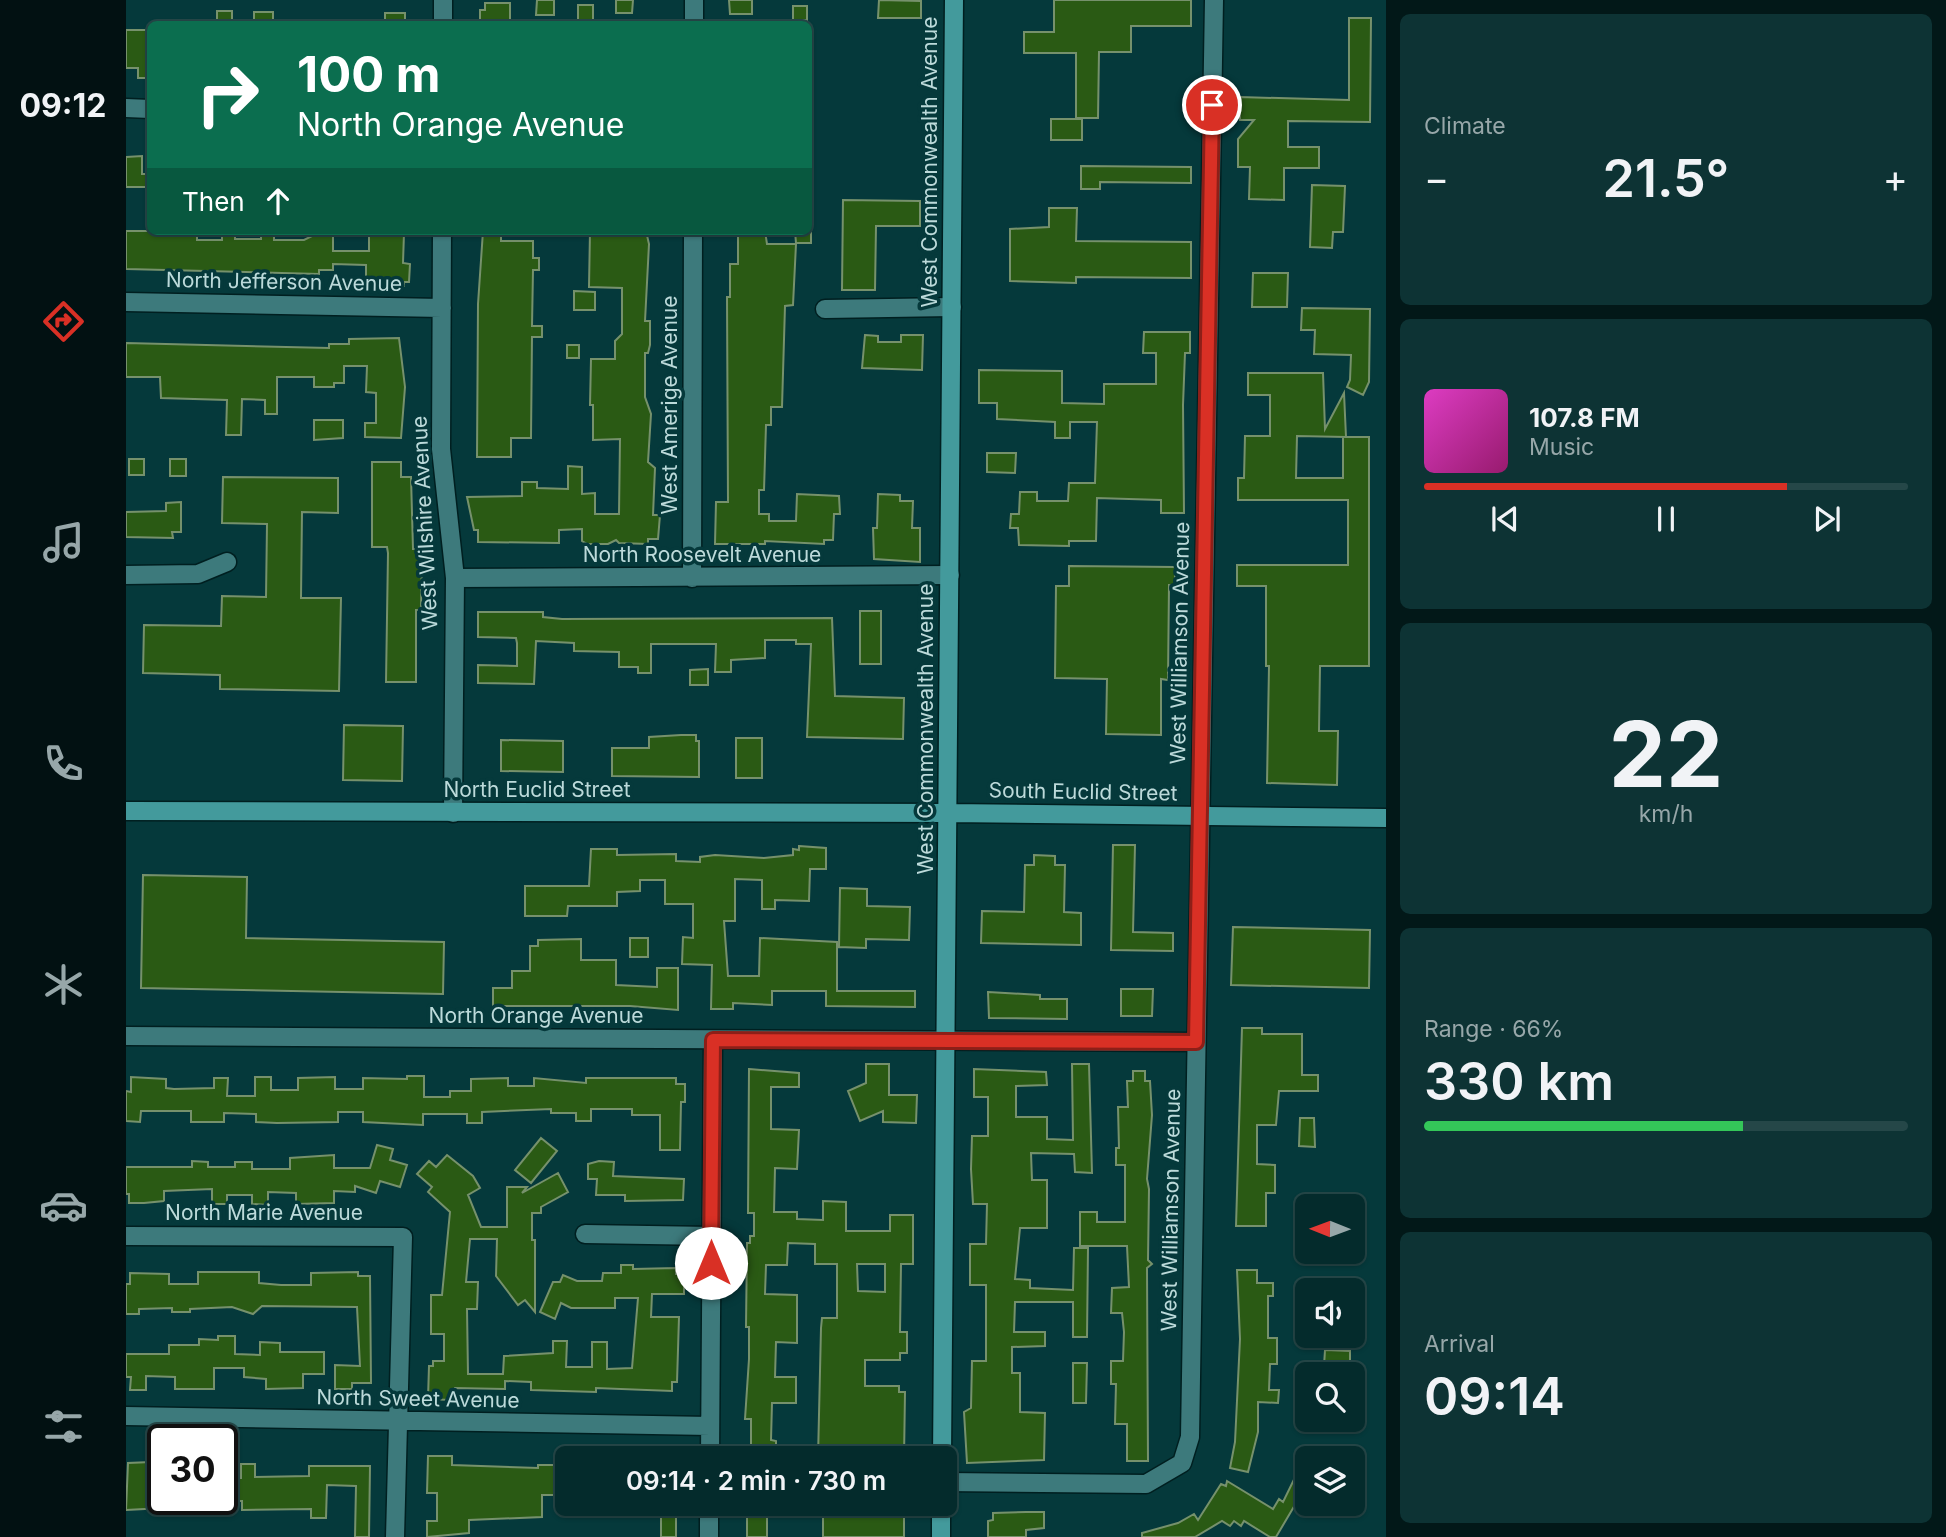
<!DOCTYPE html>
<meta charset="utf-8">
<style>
:root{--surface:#042b2c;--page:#0d3334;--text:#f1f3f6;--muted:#97a7a9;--line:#254748;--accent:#d93025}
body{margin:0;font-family:Inter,sans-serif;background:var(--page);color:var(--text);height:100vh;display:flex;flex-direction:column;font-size:26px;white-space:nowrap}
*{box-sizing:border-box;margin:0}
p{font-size:23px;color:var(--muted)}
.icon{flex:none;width:38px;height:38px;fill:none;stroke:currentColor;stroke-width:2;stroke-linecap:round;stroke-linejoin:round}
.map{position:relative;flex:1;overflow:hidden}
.drawer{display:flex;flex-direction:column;gap:14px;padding:14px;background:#021818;width:560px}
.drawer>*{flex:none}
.top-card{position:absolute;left:21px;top:21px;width:665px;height:214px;border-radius:10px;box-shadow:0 2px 5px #0004,0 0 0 2px var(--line);background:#0b6e4f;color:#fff;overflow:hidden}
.needle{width:46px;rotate:271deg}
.buttons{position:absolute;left:1169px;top:1194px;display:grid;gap:14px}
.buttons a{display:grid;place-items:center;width:70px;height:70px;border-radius:10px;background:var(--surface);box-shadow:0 2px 5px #0004,0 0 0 2px var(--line);font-size:35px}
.speed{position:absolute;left:21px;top:1424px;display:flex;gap:14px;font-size:35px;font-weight:700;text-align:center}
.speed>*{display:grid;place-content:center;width:91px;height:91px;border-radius:50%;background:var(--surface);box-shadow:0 2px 5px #0004,0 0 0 2px var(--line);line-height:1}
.speed .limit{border:4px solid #111;border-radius:10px;background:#fff;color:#111}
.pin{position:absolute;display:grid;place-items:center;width:60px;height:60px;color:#fff;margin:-30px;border:4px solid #fff;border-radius:50%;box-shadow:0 2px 7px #0007}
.me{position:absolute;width:77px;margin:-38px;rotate:0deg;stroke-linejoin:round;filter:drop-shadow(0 0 5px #0008)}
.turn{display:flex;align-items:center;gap:24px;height:147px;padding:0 35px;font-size:32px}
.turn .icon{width:91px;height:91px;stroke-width:2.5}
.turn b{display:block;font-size:49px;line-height:60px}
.then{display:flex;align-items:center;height:66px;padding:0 35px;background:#0003;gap:14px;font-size:26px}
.big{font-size:52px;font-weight:600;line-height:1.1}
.drawer .card{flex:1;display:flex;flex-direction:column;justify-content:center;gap:10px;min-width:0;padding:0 24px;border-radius:10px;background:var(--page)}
.drawer .dial{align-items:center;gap:0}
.dial b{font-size:91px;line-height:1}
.song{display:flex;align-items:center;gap:21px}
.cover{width:84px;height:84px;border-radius:10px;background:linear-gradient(135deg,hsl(310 70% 55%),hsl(320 70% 35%))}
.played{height:7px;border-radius:4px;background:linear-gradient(90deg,var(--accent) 75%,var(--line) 75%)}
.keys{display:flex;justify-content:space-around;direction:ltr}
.heat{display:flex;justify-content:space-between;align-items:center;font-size:38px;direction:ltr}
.charge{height:10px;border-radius:5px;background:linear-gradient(90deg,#34c759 66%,var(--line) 0)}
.trip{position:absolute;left:429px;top:1446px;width:402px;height:70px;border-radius:10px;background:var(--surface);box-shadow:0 2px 5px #0004,0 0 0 2px var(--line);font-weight:600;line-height:70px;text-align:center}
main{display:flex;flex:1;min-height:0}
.tab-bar{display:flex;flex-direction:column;width:126px;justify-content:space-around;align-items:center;background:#021112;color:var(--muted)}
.tab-bar .icon{width:49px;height:49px}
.tab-bar .selected{color:var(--accent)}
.tab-bar b{font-size:32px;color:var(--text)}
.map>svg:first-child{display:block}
.building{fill:#2a5a14;stroke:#76916c;stroke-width:2;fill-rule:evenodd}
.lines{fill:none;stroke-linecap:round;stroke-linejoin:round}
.minor-casing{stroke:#001f20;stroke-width:21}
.major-casing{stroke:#001f20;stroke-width:21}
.minor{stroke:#3d7a7c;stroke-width:18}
.major{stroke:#439a9c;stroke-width:18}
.route-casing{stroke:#8d1f18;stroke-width:18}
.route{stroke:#d93025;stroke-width:12}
.labels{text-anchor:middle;stroke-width:7;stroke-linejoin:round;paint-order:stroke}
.street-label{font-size:21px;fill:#bcdada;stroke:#05393b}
</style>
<main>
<nav class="tab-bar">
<b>09:12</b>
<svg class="icon selected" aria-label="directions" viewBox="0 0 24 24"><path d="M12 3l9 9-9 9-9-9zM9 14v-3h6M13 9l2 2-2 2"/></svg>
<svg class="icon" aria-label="music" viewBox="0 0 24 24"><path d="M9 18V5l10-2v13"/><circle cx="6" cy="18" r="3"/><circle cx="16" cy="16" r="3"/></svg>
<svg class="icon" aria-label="phone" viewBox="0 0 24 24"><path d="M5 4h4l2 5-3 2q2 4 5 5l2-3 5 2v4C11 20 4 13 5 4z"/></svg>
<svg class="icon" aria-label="climate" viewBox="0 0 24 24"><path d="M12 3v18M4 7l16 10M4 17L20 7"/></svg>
<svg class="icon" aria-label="car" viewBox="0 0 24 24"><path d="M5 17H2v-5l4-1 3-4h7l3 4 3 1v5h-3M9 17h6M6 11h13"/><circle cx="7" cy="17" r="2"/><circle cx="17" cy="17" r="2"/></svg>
<svg class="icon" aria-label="filters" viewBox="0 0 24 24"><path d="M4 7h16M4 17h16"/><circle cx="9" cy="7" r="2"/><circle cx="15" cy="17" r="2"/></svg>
</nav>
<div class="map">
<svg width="1260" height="1537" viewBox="0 0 1260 1537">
<rect width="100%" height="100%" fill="#05393b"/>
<path class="building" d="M411,0H428V15H410Z
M490,0H507L506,13H490Z
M603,0H626V14H604Z
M753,0L795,1V18H752Z
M928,0H1065V26H1005V52H973L972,118H950V53H898V32H928Z
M359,3H384V24H354V10H359Z
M452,5H467V21H452Z
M667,6H681V20H667Z
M91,11H106V24H91Z
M128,12H147V24H128Z
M259,13H279V24H259Z
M1223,18H1245L1244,122L1162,121V147H1193V168H1158V200L1123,199L1124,167H1112V139L1128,120H1114V97L1223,100Z
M0,30H24V78H12V68H0Z
M925,119H956V140H925Z
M16,156V174H24V187H0V157Z
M955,166L1065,167V183L974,182V189H955Z
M1186,185L1219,186L1217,232H1207L1206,248L1184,247Z
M717,200L794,201V226H750L749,290H716Z
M923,208H951L950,241L1065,242V278L950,277V283L884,281V229L923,227Z
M0,231H71V240H96V231H109V239H135V231H148V240H178L188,235H207V251H243V231H274L278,233L277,263L284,264L283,282H278V286H248V277H240V265L207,264V270H193V274L0,269Z
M357,231H375V241H407V258H413V270H407L406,326H416V337H406L405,438H385V457H351L352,304Z
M464,231H520L523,244L519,321H524V345L522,353H519V397L525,414L522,462L529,468L527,515H534L532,539H522V544L493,543L490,540L482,544H461L456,541V529L433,530V543L352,542V530H348L341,497L396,496V482H411V488L442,489V466L456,467V494L469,493V514H493L494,439L467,440V405H464L465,359H489V341L496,334V288L463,287Z
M612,231H639L641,244H670L667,305L659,306L656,407H645V425H640L638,490H633V514H643V521H670L671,494L713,496L714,514H708L707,540H698V544L639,541V544H589L590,502H602L601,297H604V264H612Z
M669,231H685V243H670Z
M1127,273H1162L1161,307H1126Z
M448,291L469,292V310H448Z
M1176,308L1244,309L1243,382L1237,395L1221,387L1224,380L1225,355L1188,354L1189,330H1175Z
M1018,332H1064V353H1059L1057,405L1058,513H1035V500L971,498L970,541H943V546L893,545L892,528H884L885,514H893L894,492H911V501H942L943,483H969L971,422H944V438H929V422L871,419V403H853V370L936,371V403L978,404V384H1030V353H1017Z
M739,335L752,336V342H775V335H797L796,370L736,368Z
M273,338L279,387L275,438L239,437V423H250V393L240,392L241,366H218V383H208V387H188V377H151V414H139V400L116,399L115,435H100L101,400L35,398L34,377H0V343L203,348V344H223V339Z
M441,345H453V358H441Z
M1122,373H1197L1199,429L1218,393L1220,437L1171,436L1170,478H1217V437H1243V666H1194L1193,731H1212L1211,785L1141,783L1143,666H1140V586H1111V565H1222V500H1112V478H1118L1119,436H1144V395H1122Z
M188,420H217V438L188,440Z
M861,453H890L889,473L861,472Z
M3,459H18V475H3Z
M44,459H60V476H44Z
M246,462H275V477H285L287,549H296L295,610H290V682H260L262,553L261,547H246Z
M97,477L212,478V513L176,512L175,598H215L213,691L94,689V675L17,673L18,625L95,626L96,596L140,597L141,524L96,523Z
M752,494L774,495V501H787L786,528H794V562L748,559L747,528H751Z
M55,502V532H46L47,538L0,537V512L40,511V503Z
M943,566L1049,567V585H1043L1042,680L1035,679V735L980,734L981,679L929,678L930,586H943Z
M734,611H755V664H734Z
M352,612H417V617L436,619L706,618L709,696L778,698L777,739L681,737L685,644H670V640H639V658L605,660V672H589L590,644H525V673H512V667H493V652L448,651V643L410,641L408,684L352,683V665L391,666V643L390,638L352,637Z
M582,669V685H564V670Z
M218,725L277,726L276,781L217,780Z
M555,735H570V741H573V777L486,776V748H523V737Z
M610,738H636V778H610Z
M375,740L437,741V772L375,771Z
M987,845H1009L1007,932L1047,933V951L985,950Z
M673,846L700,848V869H684L683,901L649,900V909H636V880L609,879V921H598L602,976H633L634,938L711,942V991H789V1007L700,1006V991H646V1005L607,1003V1009H585L586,965L556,964L557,937L567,938V904H539V880H514V891L491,892V906H442L441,916H399V886H463L465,849H491V855L550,854V861L574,862V857L589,855L638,858L667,855V849L673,850Z
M908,855L929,856V865H939L938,912L955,913V945L855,943L856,911L898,912L899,865H908Z
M17,875L121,877L120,938L318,942L317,994L15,988Z
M714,888L741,889V906L784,907L783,940L740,939V948L713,947Z
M1107,927L1244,930L1243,988L1105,985Z
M504,938H522V957H504Z
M455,939V960H490V985L531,987V968H552V1010L504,1006H367V988H386V971H404V946H412V940Z
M995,989H1027L1026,1016H995Z
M862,992L914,995V999H941V1019L863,1018Z
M1116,1028H1136V1034H1176V1075H1192V1091H1153L1150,1125H1131V1164L1149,1165V1193H1140V1226H1110Z
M740,1064H763V1095H791L790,1123L757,1122V1111L734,1121L722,1091L740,1083Z
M946,1064H963L966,1173L949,1172L948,1154L905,1153L906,1180H921V1228H894L889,1279L904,1280V1288L947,1290L948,1248H962L961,1337H947V1302H889L888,1332H919V1346L886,1347V1373H894V1412L919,1413L918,1460L841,1463L838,1412L845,1408L846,1361H860V1285H844V1244H860L861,1204H847L845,1169L846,1136H862V1097H848V1069L920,1072L921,1085L890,1086V1117H921V1139L947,1140Z
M623,1069L673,1073V1087H645V1129L673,1130L671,1169L649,1168L648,1212H671V1219L697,1220V1201L720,1202V1231H764V1215H787V1264H775L774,1332H781V1353H774V1360H739V1386H773V1392H779L778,1458H692L695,1328L696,1318H711V1264H689V1244L662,1243L661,1265H640L639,1294L671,1295V1343L650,1342L649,1377H670V1403H646L645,1440L650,1441V1458H625V1419H619L623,1359V1327H620L621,1243H624V1236H628V1213H622ZM731,1264H759V1292L732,1291Z
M1007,1071H1019V1081H1024L1026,1115L1021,1179L1023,1189L1022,1260L1026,1264L1021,1268L1022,1461H1001V1424H989L990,1384H985V1361H997L998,1332L996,1313H985L986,1288L1003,1287L1001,1246H954V1212H971V1222H999V1165H990V1148H993L992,1107H1002L1001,1081H1007Z
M281,1076H298V1097H324V1091H345V1079L382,1078V1086H408V1078L460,1083V1078H550V1084H559V1102H555L554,1150H534V1115H506V1109H465V1121H450V1113H425V1109L356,1112V1123H341V1114H297V1125L237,1122V1112H212V1122L151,1123L130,1122V1114L98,1113V1122H65V1111H15L14,1122L0,1121V1091L5,1092V1077L40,1079V1088L48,1089L88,1088V1078H102L101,1096H129V1077H145V1090H172V1078L209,1077V1089H237V1078L281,1079Z
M1174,1118H1188L1189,1147L1173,1146Z
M415,1138L431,1151L405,1183L389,1170Z
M251,1145L267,1149L264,1160L281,1165L274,1187L254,1181L250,1193L229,1186V1192L208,1191V1203L170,1204V1193L142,1192V1205L126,1204V1195H101V1204H86V1189L38,1191V1201L18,1203H3V1194H0V1167H66V1161L82,1162V1167H109V1162H126V1169H164V1158L208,1155V1168H244Z
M321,1155L347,1176L354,1188L342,1195L355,1227H381V1187H401L396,1193L432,1173L442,1192L415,1207V1213H406V1240H409V1312L399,1300L392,1305L370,1276L371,1239H344L340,1282H352L351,1309H341L342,1374H377L378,1356L427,1353V1341H441L440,1367H466V1342H481V1369L506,1368L512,1298H489V1308H445L435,1303L429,1319L414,1312L427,1282H434L437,1275L451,1281H476L477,1273H495V1265H507V1269L550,1268V1274H558V1294H526L525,1317H553L551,1382H546V1391L470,1388V1392L405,1390V1382L379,1381V1389L329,1388V1392H324V1400L302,1399L303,1366H307V1361H318V1334H305V1295H316L324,1212L302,1192L306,1187L291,1174L303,1161L310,1167Z
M473,1161L488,1162L487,1176L558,1179L557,1200L499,1201V1195H470L471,1179H462V1164Z
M1111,1270H1131V1283H1147V1296H1142V1338H1151V1364H1144L1143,1390H1153L1152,1403L1132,1402V1432L1122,1472L1104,1468L1109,1442L1114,1339Z
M72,1272H133V1283L155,1285H185V1273L232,1272V1276H244L245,1383H226V1389H209V1365L234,1366L231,1307L136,1306L127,1314L106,1307L64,1309V1312H46V1308L13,1309V1314H0V1284H4V1273L43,1274V1284H72Z
M92,1336H109V1354L134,1355V1342L154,1343V1352H198V1374H177V1388L140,1389V1379L118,1377V1368H88V1389H49V1377L20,1376V1390H4L5,1377H0V1354H43V1345H73V1339L92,1340Z
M1199,1350L1224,1351V1366H1198Z
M947,1363H961L960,1403H947Z
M1181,1453V1495L1176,1493L1150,1537H1144L1118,1521L1115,1526L1108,1521L1104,1526L1096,1521L1069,1537H1016V1533L1052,1523L1068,1514L1072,1520L1095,1484L1100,1486L1101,1481L1147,1509L1153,1499L1157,1502Z
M302,1456H326V1465L412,1468V1465H428V1471H438L437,1495H416V1517L343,1520V1533L301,1537V1521H311V1493H301Z
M25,1462H37V1508L0,1510L2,1463Z
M115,1464H129V1477L183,1476V1466H244L243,1537H229L230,1486L201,1485L200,1518H185V1509L116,1510V1501H96V1478H115Z
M441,1503H456L455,1516H441Z
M535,1503H550V1537H535Z
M621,1503H641V1537H621Z
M697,1503H778V1537H697Z
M900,1512H918V1528L900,1530V1537H862V1521L867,1520V1513Z"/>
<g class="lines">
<g class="minor-casing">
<path id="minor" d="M317,24V0
M568,24V0
M0,108L24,109
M316,231L315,449L329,578L327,813
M0,302L316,308
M699,309L826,307
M0,575L72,574L101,562
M329,578L824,575
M566,578L567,231
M0,1036L1070,1042
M459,1234L585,1236
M0,1236L277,1237L269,1537
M0,1416L584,1426
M584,1458L587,1040
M819,1482L1020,1484L1056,1463L1064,1437L1088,0
M583,1537V1503"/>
</g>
<g class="major-casing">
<path id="major" d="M0,811L822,813L1260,818
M816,1458L828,0
M815,1537V1503"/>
</g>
<use href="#minor" class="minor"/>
<use href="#major" class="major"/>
</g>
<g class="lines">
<g class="route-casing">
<path id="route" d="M585,1263L587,1040L1070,1042L1086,105"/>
</g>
<use href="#route" class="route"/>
</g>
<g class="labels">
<g class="street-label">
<text transform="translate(804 162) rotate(-90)" y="7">West Commonwealth Avenue</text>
<text transform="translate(158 282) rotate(1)" y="7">North Jefferson Avenue</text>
<text transform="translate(544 405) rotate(-90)" y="7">West Amerige Avenue</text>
<text transform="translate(299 523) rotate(-93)" y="7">West Wilshire Avenue</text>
<text x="576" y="562">North Roosevelt Avenue</text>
<text transform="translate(1054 643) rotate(-89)" y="7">West Williamson Avenue</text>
<text transform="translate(800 729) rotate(-90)" y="7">West Commonwealth Avenue</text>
<text x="411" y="797">North Euclid Street</text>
<text transform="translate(957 792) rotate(1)" y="7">South Euclid Street</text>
<text x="410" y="1023">North Orange Avenue</text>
<text transform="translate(1045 1210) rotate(-89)" y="7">West Williamson Avenue</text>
<text x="138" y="1220">North Marie Avenue</text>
<text transform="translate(292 1399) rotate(1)" y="7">North Sweet Avenue</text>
</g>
</g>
</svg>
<div class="buttons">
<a><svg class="needle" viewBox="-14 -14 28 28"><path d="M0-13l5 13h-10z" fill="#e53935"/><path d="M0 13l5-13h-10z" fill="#97a7a9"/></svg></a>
<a><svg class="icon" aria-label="sound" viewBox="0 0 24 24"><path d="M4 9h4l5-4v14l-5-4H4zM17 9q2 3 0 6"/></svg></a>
<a><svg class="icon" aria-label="search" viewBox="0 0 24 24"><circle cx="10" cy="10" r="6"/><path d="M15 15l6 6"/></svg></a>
<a><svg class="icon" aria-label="layers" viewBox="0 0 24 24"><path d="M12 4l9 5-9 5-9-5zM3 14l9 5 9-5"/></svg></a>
</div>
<div class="speed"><div class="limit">30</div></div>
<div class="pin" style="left:1086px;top:105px;background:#d93025"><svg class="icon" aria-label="arrive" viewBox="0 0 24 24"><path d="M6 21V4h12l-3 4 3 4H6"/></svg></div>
<svg class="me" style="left:585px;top:1263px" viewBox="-20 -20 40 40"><circle r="19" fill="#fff"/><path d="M0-13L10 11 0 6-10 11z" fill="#d93025"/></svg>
<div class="trip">09:14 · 2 min · 730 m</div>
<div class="top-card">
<div class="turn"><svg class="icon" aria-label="right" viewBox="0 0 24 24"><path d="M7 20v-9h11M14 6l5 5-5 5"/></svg><div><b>100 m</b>North Orange Avenue</div></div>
<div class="then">Then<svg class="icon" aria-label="ahead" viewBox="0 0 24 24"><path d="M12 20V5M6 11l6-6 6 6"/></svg></div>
</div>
</div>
<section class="drawer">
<div class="card"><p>Climate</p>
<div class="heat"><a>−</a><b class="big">21.5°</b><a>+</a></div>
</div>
<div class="card">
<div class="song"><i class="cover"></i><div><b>107.8 FM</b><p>Music</p></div></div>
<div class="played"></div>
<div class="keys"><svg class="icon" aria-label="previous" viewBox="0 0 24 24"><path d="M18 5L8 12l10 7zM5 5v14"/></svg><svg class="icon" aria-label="pause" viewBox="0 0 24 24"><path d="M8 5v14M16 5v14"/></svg><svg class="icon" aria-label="next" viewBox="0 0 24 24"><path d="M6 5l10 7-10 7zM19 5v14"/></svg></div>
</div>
<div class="card dial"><b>22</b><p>km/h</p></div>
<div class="card"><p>Range · 66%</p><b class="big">330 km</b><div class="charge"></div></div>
<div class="card"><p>Arrival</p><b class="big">09:14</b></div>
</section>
</main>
